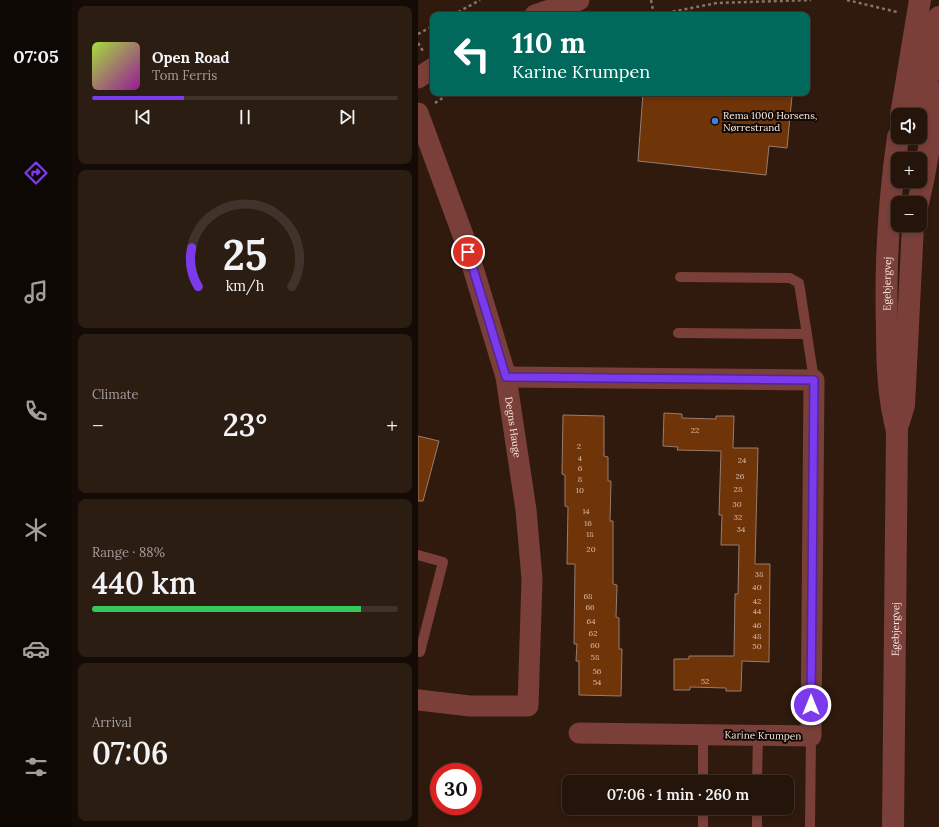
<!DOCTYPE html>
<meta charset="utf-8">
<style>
:root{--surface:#24140a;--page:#2c1d13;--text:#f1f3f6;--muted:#a39e9c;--line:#41332b;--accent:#7c3aed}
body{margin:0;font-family:Lora,serif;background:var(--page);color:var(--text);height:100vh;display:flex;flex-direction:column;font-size:15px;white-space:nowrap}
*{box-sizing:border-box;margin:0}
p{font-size:13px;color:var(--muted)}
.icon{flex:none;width:22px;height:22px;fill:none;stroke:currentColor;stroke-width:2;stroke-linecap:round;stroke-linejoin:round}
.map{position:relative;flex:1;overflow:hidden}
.details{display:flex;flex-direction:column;gap:6px;padding:6px;background:#140b06;width:346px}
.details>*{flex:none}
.hud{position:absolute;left:12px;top:12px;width:380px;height:84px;border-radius:8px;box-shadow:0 2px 6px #0003,0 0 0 1px var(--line);background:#00695c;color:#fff;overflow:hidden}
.tools{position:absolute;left:473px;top:108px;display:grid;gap:8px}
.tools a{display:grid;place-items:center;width:36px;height:36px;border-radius:8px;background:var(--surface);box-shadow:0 2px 6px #0003,0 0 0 1px var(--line);font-size:20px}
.speed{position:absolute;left:12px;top:763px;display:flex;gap:8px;font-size:20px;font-weight:700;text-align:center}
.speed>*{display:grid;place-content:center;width:52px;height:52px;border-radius:50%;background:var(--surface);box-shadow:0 2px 6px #0003,0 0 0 1px var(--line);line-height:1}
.speed .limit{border:6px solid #d22;background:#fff;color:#111}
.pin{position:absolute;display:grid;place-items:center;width:34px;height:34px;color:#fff;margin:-17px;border:2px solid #fff;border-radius:50%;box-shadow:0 1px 4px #0007}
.me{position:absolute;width:44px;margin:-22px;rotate:0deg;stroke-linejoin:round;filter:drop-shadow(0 0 3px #0008)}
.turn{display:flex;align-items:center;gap:14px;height:84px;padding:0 16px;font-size:18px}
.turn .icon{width:52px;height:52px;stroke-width:2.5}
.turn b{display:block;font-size:28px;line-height:34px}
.big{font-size:30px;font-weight:600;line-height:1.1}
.details .card{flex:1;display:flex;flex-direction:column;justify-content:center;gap:6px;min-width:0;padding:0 14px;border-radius:8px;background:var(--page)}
.details .dial{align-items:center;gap:0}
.dial svg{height:104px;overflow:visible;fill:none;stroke:var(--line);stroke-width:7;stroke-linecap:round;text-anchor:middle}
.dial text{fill:var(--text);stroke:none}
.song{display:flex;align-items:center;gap:12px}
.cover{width:48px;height:48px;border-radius:6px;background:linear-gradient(135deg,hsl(80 70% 55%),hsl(300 70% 35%))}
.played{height:4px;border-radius:2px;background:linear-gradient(90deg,var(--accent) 30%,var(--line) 30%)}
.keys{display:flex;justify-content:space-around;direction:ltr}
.heat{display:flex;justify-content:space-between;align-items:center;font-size:22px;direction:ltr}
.charge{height:6px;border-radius:3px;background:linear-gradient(90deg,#34c759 88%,var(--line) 0)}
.trip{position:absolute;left:144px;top:775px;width:232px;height:40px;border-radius:8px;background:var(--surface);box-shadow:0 2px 6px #0003,0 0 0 1px var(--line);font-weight:600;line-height:40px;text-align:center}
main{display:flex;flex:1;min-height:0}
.menu{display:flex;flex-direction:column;width:72px;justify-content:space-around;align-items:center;background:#0e0804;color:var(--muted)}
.menu .icon{width:28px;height:28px}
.menu .current{color:var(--accent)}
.menu b{font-size:18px;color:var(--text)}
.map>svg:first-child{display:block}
.building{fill:#703409;stroke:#987c6d}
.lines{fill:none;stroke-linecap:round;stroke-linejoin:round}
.path{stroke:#877469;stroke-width:2.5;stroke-dasharray:3 3;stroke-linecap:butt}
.service{stroke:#7a3f39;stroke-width:10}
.minor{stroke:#7a3f39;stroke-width:21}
.tertiary{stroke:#7a3f39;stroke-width:22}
.route-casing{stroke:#51269a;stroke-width:10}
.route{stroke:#7c3aed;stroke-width:7}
.shop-dot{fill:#3f7fe0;stroke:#110804;stroke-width:1.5}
.labels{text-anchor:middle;stroke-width:4;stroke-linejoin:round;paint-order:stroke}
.number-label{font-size:8px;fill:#d7bcaa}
.poi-label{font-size:10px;fill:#f9e9e0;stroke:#110804;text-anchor:start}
.street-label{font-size:10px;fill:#f9e9e0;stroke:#110804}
</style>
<main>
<nav class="menu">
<b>07:05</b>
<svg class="icon current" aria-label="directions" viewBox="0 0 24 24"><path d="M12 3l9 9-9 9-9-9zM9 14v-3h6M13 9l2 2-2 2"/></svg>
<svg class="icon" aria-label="music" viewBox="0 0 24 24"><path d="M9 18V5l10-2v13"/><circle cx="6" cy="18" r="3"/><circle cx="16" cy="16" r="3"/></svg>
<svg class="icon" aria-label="phone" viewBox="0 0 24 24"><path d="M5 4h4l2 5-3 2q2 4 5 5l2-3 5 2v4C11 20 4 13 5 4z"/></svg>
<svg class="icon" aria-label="climate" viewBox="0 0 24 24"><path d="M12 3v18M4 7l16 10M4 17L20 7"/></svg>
<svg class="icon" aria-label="car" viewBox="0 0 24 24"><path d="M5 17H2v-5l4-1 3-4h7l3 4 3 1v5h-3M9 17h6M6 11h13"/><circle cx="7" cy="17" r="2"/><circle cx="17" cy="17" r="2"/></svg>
<svg class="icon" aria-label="filters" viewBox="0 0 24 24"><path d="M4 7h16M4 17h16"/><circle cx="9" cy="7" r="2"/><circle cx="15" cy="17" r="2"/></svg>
</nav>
<section class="details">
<div class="card">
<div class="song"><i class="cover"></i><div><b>Open Road</b><p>Tom Ferris</p></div></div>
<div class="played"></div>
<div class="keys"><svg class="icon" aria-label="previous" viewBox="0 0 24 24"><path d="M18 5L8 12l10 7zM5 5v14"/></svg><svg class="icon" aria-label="pause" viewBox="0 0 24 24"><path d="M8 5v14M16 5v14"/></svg><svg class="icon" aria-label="next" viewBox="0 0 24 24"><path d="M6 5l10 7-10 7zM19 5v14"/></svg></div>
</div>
<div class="card dial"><svg viewBox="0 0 100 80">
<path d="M14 69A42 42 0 1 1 86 69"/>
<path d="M14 69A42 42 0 0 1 9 39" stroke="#7c3aed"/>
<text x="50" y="56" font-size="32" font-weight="700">25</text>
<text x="50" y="72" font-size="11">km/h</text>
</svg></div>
<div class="card"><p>Climate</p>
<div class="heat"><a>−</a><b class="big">23°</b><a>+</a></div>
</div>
<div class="card"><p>Range · 88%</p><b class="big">440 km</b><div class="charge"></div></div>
<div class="card"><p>Arrival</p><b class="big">07:06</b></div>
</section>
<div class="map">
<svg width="521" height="827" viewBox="0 0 521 827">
<rect width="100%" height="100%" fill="#301a0e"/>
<path class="building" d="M225,93H342L374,96L369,148L351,146L348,175L220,161Z
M246,413L264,414V418L298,419V416H316L315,448H340L337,564H352L351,662L324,661L323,691H308V688L272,687V690H256V659H271V656H316L317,594H320L321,545H303L304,515H301L303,451L259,450L260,447L245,446Z
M145,415L186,416V456L190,457V481H193L192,521H195V584L199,585L198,617L201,618V649H204L203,696L161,695V661H158L159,644H156L157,564H149L150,507L147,506V475L144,474Z
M0,436L21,441L5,501H0Z"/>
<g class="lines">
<path class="path" d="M233,0L236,15
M429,0L479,12
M35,15L62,0
M237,15L299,3L393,0
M0,34L15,26
M0,43L5,51
M17,103L32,93"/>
<path class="service" d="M262,277L372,278L381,283L396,380
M260,333L389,334
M0,555L25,562L2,652L0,651
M285,782V735
M339,782L340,735
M285,827V808
M339,827V808
M392,827L393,736"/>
<g class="minor">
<path d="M117,15L161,0"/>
<path d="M0,78L15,68"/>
<path id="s1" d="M0,113L46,238L88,377L108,510L114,579L110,706H52L0,700"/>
<path d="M88,377L396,380L393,736L161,733"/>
</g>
<g class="tertiary">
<path d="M483,115L502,0"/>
<path d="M503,115L521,17"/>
<path d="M500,203L505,181L521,93"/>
<path d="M481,422L486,405L495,225"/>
<path id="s2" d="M475,827L479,431C470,396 469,364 469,328C467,264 471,200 480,137"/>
</g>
</g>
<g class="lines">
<g class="route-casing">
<path id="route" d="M50,252L88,377L396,380L393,705"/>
</g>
<use href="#route" class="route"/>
</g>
<circle class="shop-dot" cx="297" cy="121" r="4"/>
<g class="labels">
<g class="number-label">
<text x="277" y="433">22</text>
<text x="161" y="449">2</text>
<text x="162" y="461">4</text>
<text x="324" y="463">24</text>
<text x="162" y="471">6</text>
<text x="322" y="479">26</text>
<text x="162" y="482">8</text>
<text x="320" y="492">28</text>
<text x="162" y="493">10</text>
<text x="319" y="507">30</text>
<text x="168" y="514">14</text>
<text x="320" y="520">32</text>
<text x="170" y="526">16</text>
<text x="323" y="532">34</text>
<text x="172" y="537">18</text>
<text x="173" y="552">20</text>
<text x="341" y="577">38</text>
<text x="339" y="590">40</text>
<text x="170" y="599">68</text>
<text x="339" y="604">42</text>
<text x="172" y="610">66</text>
<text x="339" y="614">44</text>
<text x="173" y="624">64</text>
<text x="339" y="628">46</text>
<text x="175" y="636">62</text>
<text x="339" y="639">48</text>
<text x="177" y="648">60</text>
<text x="339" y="649">50</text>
<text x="177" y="660">58</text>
<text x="179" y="674">56</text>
<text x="287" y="684">52</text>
<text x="179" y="685">54</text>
</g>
<g class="poi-label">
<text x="305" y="119">Rema 1000 Horsens,<tspan x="305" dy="12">Nørrestrand</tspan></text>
</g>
<g class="street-label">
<text dy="4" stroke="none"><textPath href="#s2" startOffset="544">Egebjergvej</textPath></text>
<text dy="4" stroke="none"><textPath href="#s1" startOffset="329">Degns Hauge</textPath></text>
<text dy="4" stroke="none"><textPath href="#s2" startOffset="198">Egebjergvej</textPath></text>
<text transform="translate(345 735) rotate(1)" y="4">Karine Krumpen</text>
</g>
</g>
</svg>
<div class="tools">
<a><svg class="icon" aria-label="sound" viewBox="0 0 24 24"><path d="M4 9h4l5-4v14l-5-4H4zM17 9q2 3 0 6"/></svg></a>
<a>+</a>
<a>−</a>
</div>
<div class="speed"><div class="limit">30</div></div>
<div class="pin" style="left:50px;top:252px;background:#d93025"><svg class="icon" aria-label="arrive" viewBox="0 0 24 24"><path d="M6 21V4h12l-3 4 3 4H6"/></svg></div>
<svg class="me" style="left:393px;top:705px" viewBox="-20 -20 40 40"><circle r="17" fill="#7c3aed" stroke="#fff" stroke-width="3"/><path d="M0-11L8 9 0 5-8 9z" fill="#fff"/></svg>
<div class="trip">07:06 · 1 min · 260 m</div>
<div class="hud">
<div class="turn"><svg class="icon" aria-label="left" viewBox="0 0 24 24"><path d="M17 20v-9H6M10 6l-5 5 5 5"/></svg><div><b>110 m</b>Karine Krumpen</div></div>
</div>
</div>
</main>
